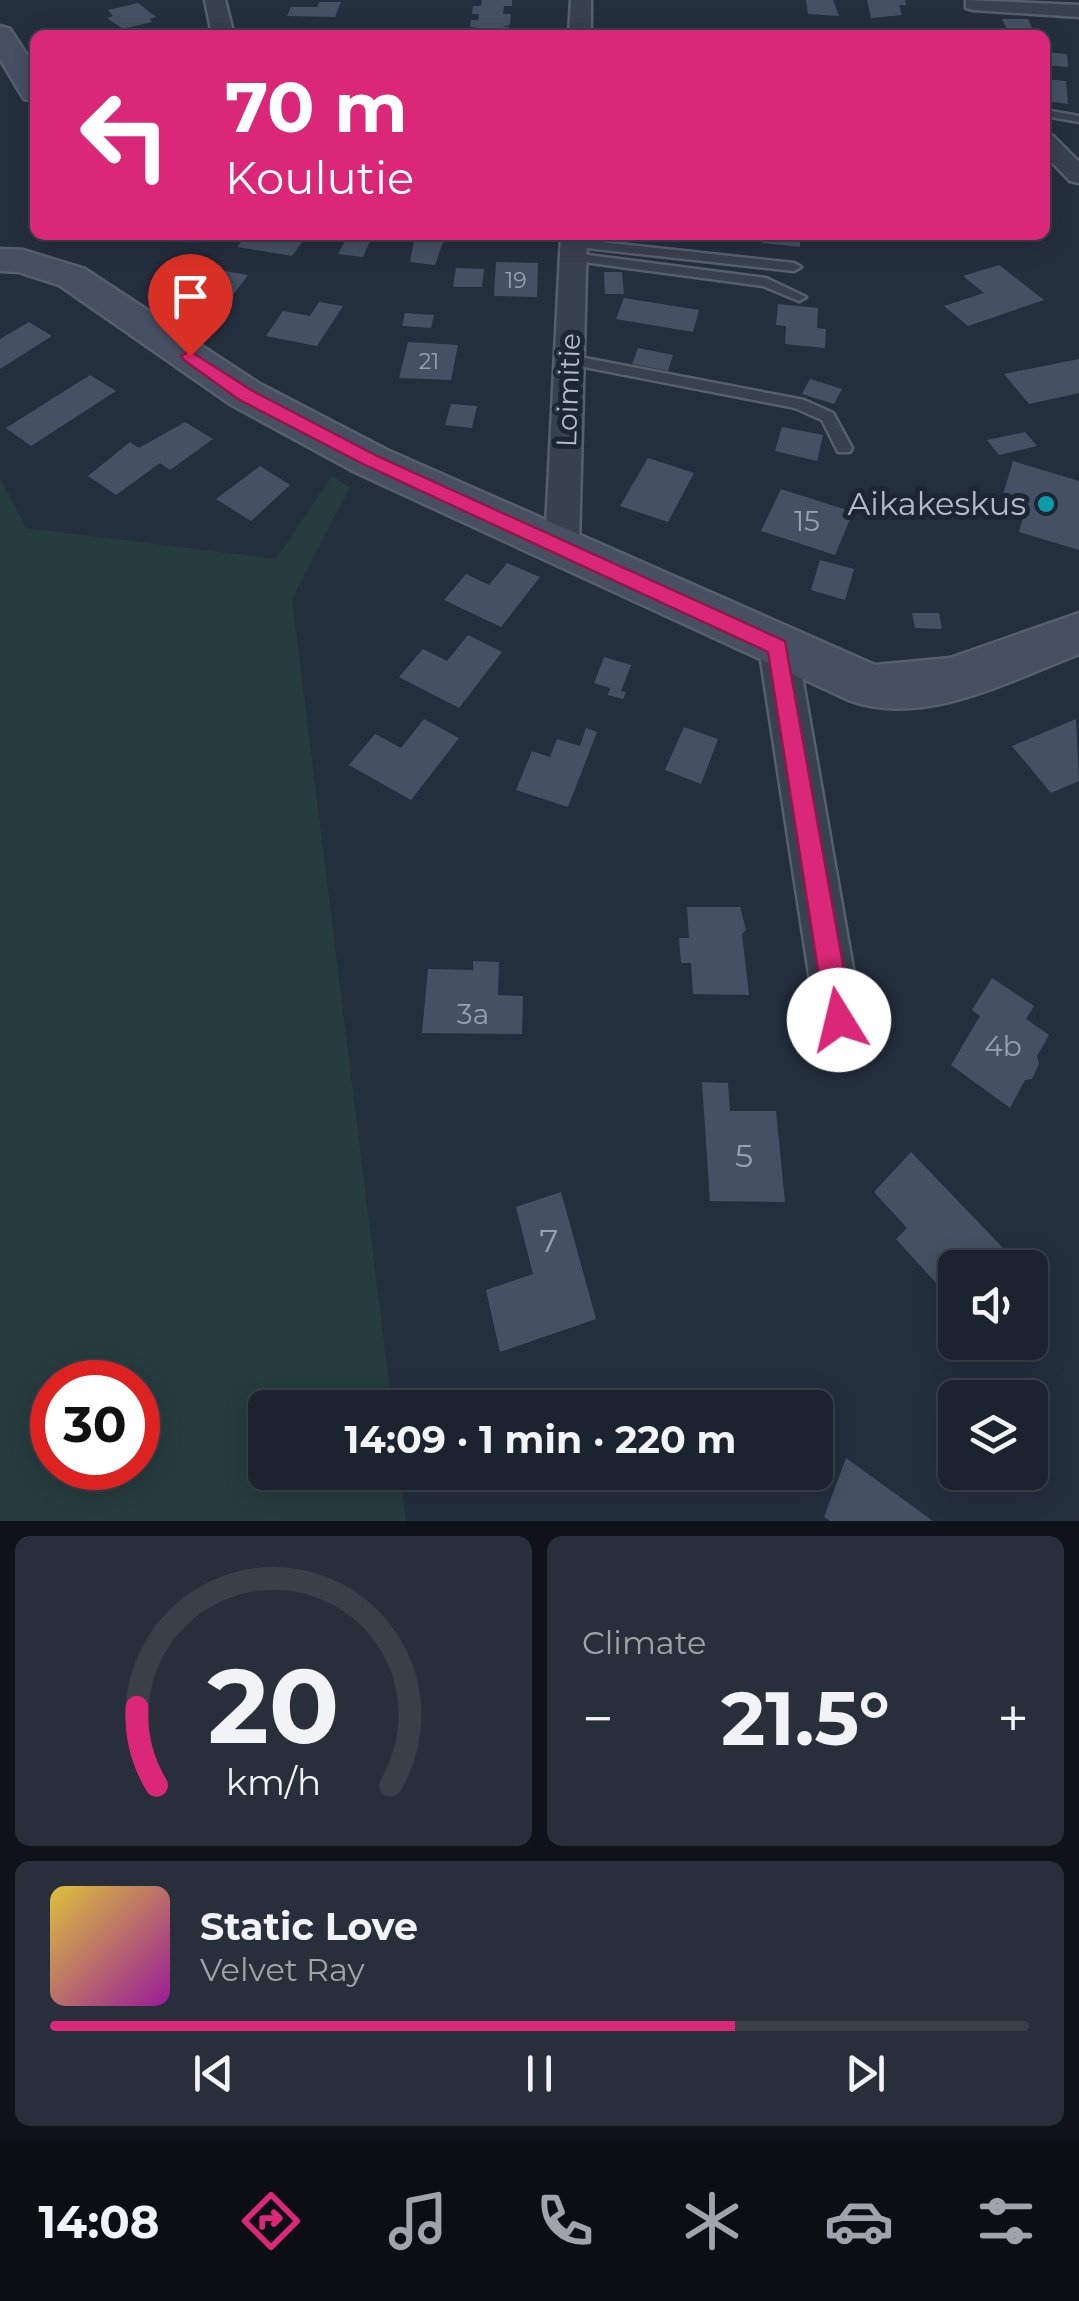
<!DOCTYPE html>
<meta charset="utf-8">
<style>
:root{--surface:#1b232e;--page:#282f3a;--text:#f1f3f6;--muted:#a0a4aa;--line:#39404a;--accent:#db2777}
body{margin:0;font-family:Montserrat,sans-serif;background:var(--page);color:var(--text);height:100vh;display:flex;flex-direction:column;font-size:38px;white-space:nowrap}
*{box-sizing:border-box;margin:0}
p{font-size:32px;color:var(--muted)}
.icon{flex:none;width:55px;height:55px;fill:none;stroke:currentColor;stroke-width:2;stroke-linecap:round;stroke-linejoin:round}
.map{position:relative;height:1521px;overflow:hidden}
.details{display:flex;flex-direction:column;gap:15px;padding:15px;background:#0f1319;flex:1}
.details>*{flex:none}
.top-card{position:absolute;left:30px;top:30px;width:1020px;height:210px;border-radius:15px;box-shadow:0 5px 25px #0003,0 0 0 2px var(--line);background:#db2777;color:#fff;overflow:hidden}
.tools{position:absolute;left:938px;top:1250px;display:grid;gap:20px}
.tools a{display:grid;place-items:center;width:110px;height:110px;border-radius:15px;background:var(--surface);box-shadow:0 5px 25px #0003,0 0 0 2px var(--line);font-size:50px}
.speed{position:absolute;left:30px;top:1360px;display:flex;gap:20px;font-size:50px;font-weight:700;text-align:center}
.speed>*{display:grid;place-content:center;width:130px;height:130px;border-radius:50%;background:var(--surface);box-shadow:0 5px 25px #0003,0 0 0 2px var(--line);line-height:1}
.speed .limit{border:15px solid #d22;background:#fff;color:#111}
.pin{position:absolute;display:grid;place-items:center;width:85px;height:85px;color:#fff;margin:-102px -42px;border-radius:50% 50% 50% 0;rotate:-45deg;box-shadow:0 0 10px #0007}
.pin .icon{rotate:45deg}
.me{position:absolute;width:110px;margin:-55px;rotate:351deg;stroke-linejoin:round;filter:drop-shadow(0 0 8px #0008)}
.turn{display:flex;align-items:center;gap:35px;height:210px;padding:0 30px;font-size:45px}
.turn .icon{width:130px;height:130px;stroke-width:2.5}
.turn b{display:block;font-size:70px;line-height:85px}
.big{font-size:75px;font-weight:700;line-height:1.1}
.details .card{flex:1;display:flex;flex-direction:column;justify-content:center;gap:15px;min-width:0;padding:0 35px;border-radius:15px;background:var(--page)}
.details .dial{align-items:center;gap:0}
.dial svg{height:260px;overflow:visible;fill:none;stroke:var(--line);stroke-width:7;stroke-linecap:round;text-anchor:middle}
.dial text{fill:var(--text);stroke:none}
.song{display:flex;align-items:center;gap:30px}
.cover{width:120px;height:120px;border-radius:15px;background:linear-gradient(135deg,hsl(50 70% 55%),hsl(300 70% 35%))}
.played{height:10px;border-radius:5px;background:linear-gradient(90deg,var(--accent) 70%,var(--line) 70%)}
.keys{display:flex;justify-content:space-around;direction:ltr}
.heat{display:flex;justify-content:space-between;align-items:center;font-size:55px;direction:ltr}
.details .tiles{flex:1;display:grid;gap:15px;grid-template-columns:1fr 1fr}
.card:last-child{grid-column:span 2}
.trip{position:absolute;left:248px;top:1390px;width:585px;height:100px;border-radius:15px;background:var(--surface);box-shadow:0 5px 25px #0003,0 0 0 2px var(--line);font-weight:700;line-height:100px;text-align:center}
.tabs{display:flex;height:160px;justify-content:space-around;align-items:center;background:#0b0e12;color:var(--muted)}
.tabs .icon{width:70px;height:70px}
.tabs .active{color:var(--accent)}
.tabs b{font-size:45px;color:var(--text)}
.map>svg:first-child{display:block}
.green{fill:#263c3f;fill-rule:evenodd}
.building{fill:#455162}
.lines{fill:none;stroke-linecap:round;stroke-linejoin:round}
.lane-casing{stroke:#565f6c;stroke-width:5}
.street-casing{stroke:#565f6c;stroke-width:5}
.secondary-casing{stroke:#565f6c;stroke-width:5}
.lane{fill:#38414e;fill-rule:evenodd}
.street{fill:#38414e;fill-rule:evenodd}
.secondary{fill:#465061;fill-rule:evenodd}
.route{fill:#db2777;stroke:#8e194d;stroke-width:2.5}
.culture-dot{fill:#0f9aa8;stroke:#1d2633;stroke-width:4}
.labels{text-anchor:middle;stroke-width:10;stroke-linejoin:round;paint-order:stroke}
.far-number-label{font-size:22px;fill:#98a1af}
.far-street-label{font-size:28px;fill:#b4bcc9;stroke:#1d2633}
.number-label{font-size:28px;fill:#98a1af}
.poi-label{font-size:32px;fill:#b4bcc9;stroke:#1d2633;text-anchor:end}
.near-number-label{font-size:32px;fill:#98a1af}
</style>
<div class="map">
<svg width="1079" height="1521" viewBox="0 0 1079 1521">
<rect width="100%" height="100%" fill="#242f3e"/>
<path class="green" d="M332,476L350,487L292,599L392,1407L265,1408V1472L400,1473L406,1521H0V478L26,528L276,559ZM52,1382H138V1468H52Z"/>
<path class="building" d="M482,0H512V6H504L503,14H511L510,25L502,27H509V33H477L478,28L470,27L471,20H478L479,14H472L473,6H481Z
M806,0H833L839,16L808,14Z
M867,0H905L906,5H899L902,15L871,18Z
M319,2H341L335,17L287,16L291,7H317Z
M138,3L156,17L150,19L152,22L123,29L107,18L113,16L108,10Z
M1002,19H1028L1033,30H1007Z
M1045,52L1067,54L1068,67L1045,65Z
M1045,79L1066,81L1068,104L1045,101Z
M246,235H284L305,238L292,256L237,247Z
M415,235H439L438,239H444L435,265L410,262Z
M800,235V247L762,243V236Z
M346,239L370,241L363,257L338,254Z
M496,262L538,263L537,297L494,296Z
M999,265L1044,300L968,326L944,306L984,293L963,276Z
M456,268L484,269L482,287H453Z
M212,269L248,275L225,306L188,299Z
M604,272H622L624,294H605Z
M624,298L699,310L693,332L616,319Z
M319,302L343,306L317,346L266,336L283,311L310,316Z
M778,304L818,308L817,328L826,329L825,348L785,344L786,326L776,325Z
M405,313L434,315L431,328L402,326Z
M29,322L52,336L0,369V339Z
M408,342L458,345L451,380L399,378Z
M638,348L673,355L668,371L632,364Z
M1079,359V393L1029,404L1004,374Z
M90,375L116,391L31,446L6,428Z
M810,379L842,389L834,404L802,394Z
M451,404L477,406L472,428L445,425Z
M185,422L213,439L170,470L160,463L116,495L88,476L130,442L139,448Z
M782,427L823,435L817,461L775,451Z
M1025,432L1037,446L999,455L987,440Z
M648,458L694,473L668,522L620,506Z
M1013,461L1079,481V550L1019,532L1026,508L1001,501Z
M260,466L290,485L251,521L216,499Z
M781,489L853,512L835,555L761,531Z
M820,560L854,569L845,600L811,590Z
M507,563L540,577L501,627L444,600L466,574L489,585Z
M912,613H939L942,629L915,628Z
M468,635L502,652L459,708L399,677L423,649L447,661Z
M604,657L631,665L621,691L626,692L623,699L608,695L610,688L594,683Z
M424,719L459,738L411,800L349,765L375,734L401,748Z
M1076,719L1079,781L1051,793L1012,746Z
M684,727L718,739L701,784L665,770Z
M586,728L597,732L568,807L516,790L532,751L550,757L557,739L580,746Z
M687,907H740L746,930L742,934L749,995L693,994L691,963H681L679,938H689Z
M473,961L499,962L498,995L523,996L522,1034L422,1033L428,969L473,970Z
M992,978L1034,1006L1026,1019L1049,1035L1037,1056L1039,1064L1032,1079L1025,1080L1010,1108L951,1065L980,1016L972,1010Z
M702,1082L728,1083L730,1111H776L785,1202L710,1201Z
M911,1152L1003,1248L987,1268H955V1304L896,1239L907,1228L874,1192Z
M561,1192L596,1319L500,1352L486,1290L533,1274L516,1207Z
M846,1458L933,1521H830L824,1517Z"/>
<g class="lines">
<g class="lane-casing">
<path id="lane" d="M1045,110L1079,116V122L1045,116Z
M573,239L794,263L801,267L794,271L568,246V240Z
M573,253L766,278L806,297L799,301L763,286L568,260V254Z
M569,355L804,400L833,413L852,448L850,452H838L822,420L795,408L564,363V357Z"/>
</g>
<g class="street-casing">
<path id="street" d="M205,0H225L234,35H212Z
M571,0H591V35H569Z
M966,0L1079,5V17L973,10L966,8Z
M1045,134L1053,136L1079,162V183L1070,181L1045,155Z
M561,235H587L579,546L574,555L562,559L550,555L545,546Z
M778,632L791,636L797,647L862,1020L856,1037L839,1043L822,1037L816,1020L759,647L765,636Z"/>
</g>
<g class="secondary-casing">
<path id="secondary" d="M0,26L10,29L35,67V101L24,99L0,59Z
M0,249L23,250L85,269L260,384L387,450L875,665L950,658L1079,613V654C1011,680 926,727 851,701L355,472L230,404L59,285L19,272L0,271Z"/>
</g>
<use href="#lane" class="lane"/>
<use href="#street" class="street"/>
<use href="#secondary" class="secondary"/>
</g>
<path class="route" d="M190,351L251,390L377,456L785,641L853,1020L849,1029L839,1033L830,1029L826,1020L768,652L365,465L238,399L184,360L181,356Z"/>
<circle class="culture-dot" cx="1046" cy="504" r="10"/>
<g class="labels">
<g class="far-number-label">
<text x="516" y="288">19</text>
<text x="429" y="369">21</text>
</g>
<g class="far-street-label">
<text transform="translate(568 390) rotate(-88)" y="10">Loimitie</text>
</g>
<g class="number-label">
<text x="807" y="531">15</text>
<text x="473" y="1024">3a</text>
<text x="1003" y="1056">4b</text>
</g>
<g class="poi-label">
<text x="1026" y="515">Aikakeskus</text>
</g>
<g class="near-number-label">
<text x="744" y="1167">5</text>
<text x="549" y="1252">7</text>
</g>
</g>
</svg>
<div class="tools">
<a><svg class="icon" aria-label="sound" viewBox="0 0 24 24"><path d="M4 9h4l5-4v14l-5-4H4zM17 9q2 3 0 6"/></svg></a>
<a><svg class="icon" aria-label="layers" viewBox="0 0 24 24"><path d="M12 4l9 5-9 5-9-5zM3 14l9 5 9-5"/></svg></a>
</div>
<div class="speed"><div class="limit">30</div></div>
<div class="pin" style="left:190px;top:356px;background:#d93025"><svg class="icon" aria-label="arrive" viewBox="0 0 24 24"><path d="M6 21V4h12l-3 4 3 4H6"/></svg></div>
<svg class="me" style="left:839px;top:1020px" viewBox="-20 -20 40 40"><circle r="19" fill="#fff"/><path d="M0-13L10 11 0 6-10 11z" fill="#db2777"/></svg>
<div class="trip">14:09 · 1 min · 220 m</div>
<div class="top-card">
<div class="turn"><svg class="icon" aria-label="left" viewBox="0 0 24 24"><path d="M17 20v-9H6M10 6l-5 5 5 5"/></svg><div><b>70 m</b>Koulutie</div></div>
</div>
</div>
<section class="details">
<div class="tiles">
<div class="card dial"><svg viewBox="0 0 100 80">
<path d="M14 69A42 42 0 1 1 86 69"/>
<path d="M14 69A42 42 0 0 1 8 45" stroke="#db2777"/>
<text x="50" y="56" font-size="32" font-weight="700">20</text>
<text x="50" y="72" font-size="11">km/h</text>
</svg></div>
<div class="card"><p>Climate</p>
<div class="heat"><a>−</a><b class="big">21.5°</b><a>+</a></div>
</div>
<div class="card">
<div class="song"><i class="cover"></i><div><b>Static Love</b><p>Velvet Ray</p></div></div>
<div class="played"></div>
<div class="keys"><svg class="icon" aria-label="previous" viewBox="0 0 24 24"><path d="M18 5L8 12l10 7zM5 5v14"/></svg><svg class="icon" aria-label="pause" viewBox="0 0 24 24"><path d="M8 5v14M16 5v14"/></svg><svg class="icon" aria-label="next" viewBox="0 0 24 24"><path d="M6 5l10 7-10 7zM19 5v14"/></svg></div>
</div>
</div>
</section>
<nav class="tabs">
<b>14:08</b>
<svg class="icon active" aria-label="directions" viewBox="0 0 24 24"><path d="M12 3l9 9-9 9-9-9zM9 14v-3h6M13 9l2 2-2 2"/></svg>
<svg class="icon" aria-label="music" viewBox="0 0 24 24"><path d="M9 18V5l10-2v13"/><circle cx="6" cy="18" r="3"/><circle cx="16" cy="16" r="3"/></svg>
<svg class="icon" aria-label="phone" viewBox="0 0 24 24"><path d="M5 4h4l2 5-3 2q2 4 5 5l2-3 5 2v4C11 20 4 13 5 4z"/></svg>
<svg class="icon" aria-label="climate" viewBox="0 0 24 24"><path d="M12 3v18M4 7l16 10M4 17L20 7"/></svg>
<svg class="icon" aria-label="car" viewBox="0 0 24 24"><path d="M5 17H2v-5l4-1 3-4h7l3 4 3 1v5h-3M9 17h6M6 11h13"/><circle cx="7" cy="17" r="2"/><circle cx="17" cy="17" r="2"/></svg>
<svg class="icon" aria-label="filters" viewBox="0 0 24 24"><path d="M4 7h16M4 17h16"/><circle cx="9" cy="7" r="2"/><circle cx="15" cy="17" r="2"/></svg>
</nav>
